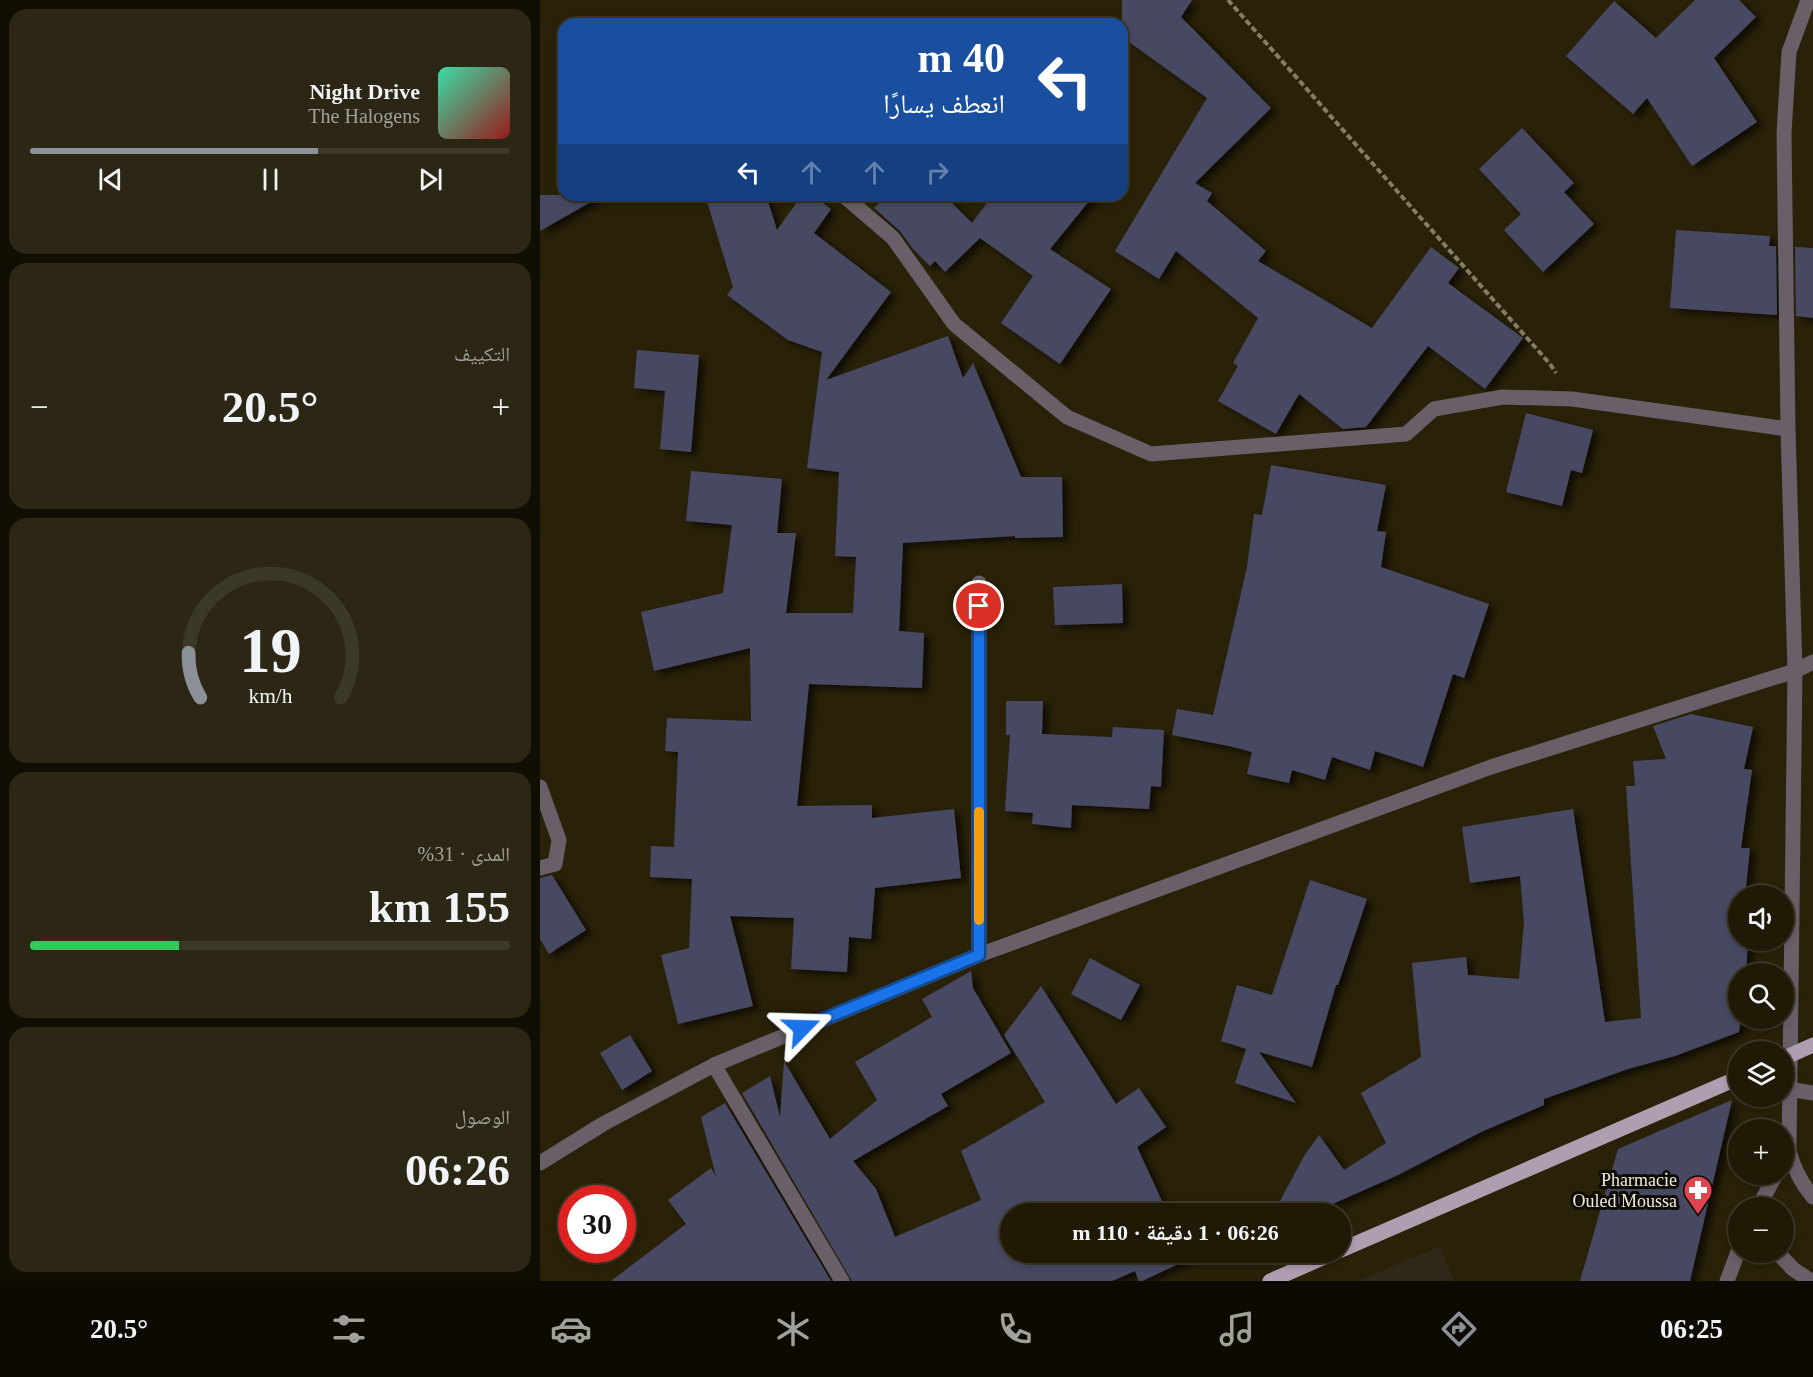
<!DOCTYPE html>
<html lang="ar">
<meta charset="utf-8">
<style>
:root{--surface:#1f1906;--page:#2c2614;--text:#f1f3f6;--muted:#a1a09b;--line:#3c3828;--accent:#8c9099}
body{margin:0;font-family:"Times New Roman","Noto Naskh Arabic",serif;background:var(--page);color:var(--text);direction:rtl;height:100vh;display:flex;flex-direction:column;font-size:22px;white-space:nowrap}
*{box-sizing:border-box;margin:0}
p{font-size:20px;color:var(--muted)}
.icon{flex:none;width:33px;height:33px;fill:none;stroke:currentColor;stroke-width:2;stroke-linecap:round;stroke-linejoin:round}
.map{position:relative;flex:1;overflow:hidden;direction:ltr}
.side{display:flex;flex-direction:column;gap:9px;padding:9px;background:#110e03;width:540px}
.side>*{flex:none}
.hud{position:absolute;left:18px;top:18px;width:570px;height:183px;border-radius:18px;box-shadow:0 3px 9px #0003,0 0 0 2px var(--line);direction:rtl;background:#1a4fa0;color:#fff;overflow:hidden}
.controls{position:absolute;left:1188px;top:885px;display:grid;gap:12px}
.controls a{display:grid;place-items:center;width:66px;height:66px;border-radius:50%;background:var(--surface);box-shadow:0 3px 9px #0003,0 0 0 2px var(--line);font-size:30px}
.speed{position:absolute;left:18px;top:1185px;display:flex;gap:12px;font-size:30px;font-weight:700;text-align:center}
.speed>*{display:grid;place-content:center;width:78px;height:78px;border-radius:50%;background:var(--surface);box-shadow:0 3px 9px #0003,0 0 0 2px var(--line);line-height:1}
.speed .limit{border:9px solid #d22;background:#fff;color:#111}
.pin{position:absolute;display:grid;place-items:center;width:51px;height:51px;color:#fff;margin:-26px;border:3px solid #fff;border-radius:50%;box-shadow:0 2px 6px #0007}
.me{position:absolute;width:66px;margin:-33px;rotate:68deg;stroke-linejoin:round;filter:drop-shadow(0 0 4px #0008)}
.turn{display:flex;align-items:center;gap:21px;height:126px;padding:0 24px;font-size:27px}
.turn .icon{width:78px;height:78px;stroke-width:2.5}
.turn b{display:block;font-size:42px;line-height:51px}
.lanes{display:flex;align-items:center;height:57px;padding:0 24px;background:#0003;justify-content:center;gap:30px;direction:ltr}
.lanes .off{opacity:.35}
.big{font-size:45px;font-weight:800;line-height:1.1}
.side .widget{flex:1;display:flex;flex-direction:column;justify-content:center;gap:9px;min-width:0;padding:0 21px;border-radius:18px;background:var(--page)}
.side .dial{align-items:center;gap:0}
.dial svg{height:156px;overflow:visible;fill:none;stroke:var(--line);stroke-width:7;stroke-linecap:round;text-anchor:middle}
.dial text{fill:var(--text);stroke:none}
.song{display:flex;align-items:center;gap:18px}
.cover{width:72px;height:72px;border-radius:9px;background:linear-gradient(135deg,hsl(160 70% 55%),hsl(0 70% 35%))}
.played{height:6px;border-radius:3px;background:linear-gradient(90deg,var(--accent) 60%,var(--line) 60%)}
.keys{display:flex;justify-content:space-around;direction:ltr}
.heat{display:flex;justify-content:space-between;align-items:center;font-size:33px;direction:ltr}
.charge{height:9px;border-radius:4px;background:linear-gradient(90deg,#34c759 31%,var(--line) 0)}
.trip{position:absolute;left:460px;top:1203px;width:351px;height:60px;border-radius:30px;background:var(--surface);box-shadow:0 3px 9px #0003,0 0 0 2px var(--line);font-weight:800;line-height:60px;text-align:center;direction:rtl}
.menu{display:flex;height:96px;justify-content:space-around;align-items:center;background:#0c0a02;color:var(--muted)}
.menu .icon{width:42px;height:42px}
.menu .active{color:var(--accent)}
.menu b{font-size:27px;color:var(--text)}
main{display:flex;flex:1;min-height:0}
.map>svg:first-child{display:block}
.education{fill:#2f2818}
.building{fill:#474962;filter:url(#shadow)}
.lines{fill:none;stroke-linecap:round;stroke-linejoin:round}
.path{stroke:#837d68;stroke-width:4;stroke-dasharray:6 3;stroke-linecap:butt}
.minor{stroke:#695f68;stroke-width:15}
.major{stroke:#b09db0;stroke-width:15}
.route-casing{stroke:#114b97;stroke-width:15}
.route{stroke:#1a73e8;stroke-width:10}
.slow{stroke:#f59e0b;stroke-width:10}
.labels{text-anchor:middle;stroke-width:6;stroke-linejoin:round;paint-order:stroke}
.poi-label{font-size:18px;fill:#f2edde;stroke:#0e0b03;text-anchor:end}
</style>
<main>
<div class="map">
<svg width="1273" height="1281" viewBox="0 0 1273 1281">
<defs>
<filter id="shadow"><feDropShadow dx="6" dy="4" stdDeviation="3" flood-color="#0009"/></filter>
</defs>
<rect width="100%" height="100%" fill="#292108"/>
<path class="education" d="M900,1246L914,1281H817Z"/>
<path class="building" d="M582,0H652L641,17L731,108L655,183L672,193L667,201L726,251L718,261L832,328L891,247L919,268L908,283L983,338L945,389L888,346L826,427L803,429L759,394L736,434L678,401L698,366L693,363L718,318L636,251L619,279L575,251L667,98L582,37Z
M1155,0H1199L1216,17L1174,58L1217,122L1152,166L1107,98L1093,114L1026,56L1074,1L1116,38Z
M982,128L1034,183L1024,192L1054,224L1003,272L964,230L981,214L939,169Z
M0,195H63L0,231Z
M165,195H226L237,230L262,195H272L291,209L274,233L351,292L286,380L408,336L423,378L433,363L481,477H522L523,537L475,538V536L363,543L359,631L384,633L382,688L269,684L257,806L332,805V818L414,809L421,878L335,888L331,939L309,937L307,972L251,969L254,918L190,916L213,1006L138,1024L121,955L149,948L152,879L110,877L111,846L134,847L138,752L125,751L127,718L211,721L210,648L114,671L101,612L183,593L192,525L146,521L151,471L242,479L237,533H256L246,613H313L316,557L295,556L299,472L267,468L282,352L248,340L187,295L193,287Z
M347,195H404L432,223L453,195H554L510,249L571,289L520,364L461,323L493,276L440,238L405,272L395,261L390,266L373,249L360,231L334,208Z
M1136,230L1230,236L1229,246H1236L1237,315L1130,308Z
M1255,247L1273,248V318L1256,316Z
M97,350L159,355L151,452L120,449L125,391L94,388Z
M986,413L1053,430L1042,473L1031,470L1022,506L966,492Z
M731,465L846,485L837,531L846,532L841,567L949,604L924,678L913,674L883,767L835,751L830,770L792,757L785,780L752,770L749,783L707,774L712,752L689,746L632,735L637,709L673,715L707,567L714,514L722,515Z
M582,584L583,623L515,625L513,587Z
M466,701H503L502,734L572,737L573,727L624,730L621,787L611,786L609,809L532,805L531,828L492,824L493,813L465,811L470,735H466Z
M1151,714L1213,727L1204,769L1212,770L1201,848H1210L1205,896H1198V940H1208L1206,974H1198V1018H1201L1199,1032L1135,1056L1088,1069L1004,1099V1105L941,1132L858,1175L770,1214H733L764,1156L779,1135L804,1170L846,1143L821,1093L881,1057L872,963L926,957L928,975L979,979L984,922L980,876L930,883L922,827L1033,809L1065,1022L1101,1018L1086,786H1095L1093,761L1126,759L1113,726Z
M12,875L46,930L9,954L0,939V878Z
M770,880L827,899L798,985H796L772,1067L719,1052L756,1103L695,1083L706,1049L681,1041L697,985L732,995Z
M550,958L600,985L581,1020L531,994Z
M431,971L433,988L471,1053L401,1094L408,1106L313,1161L336,1189L355,1237L441,1200L421,1151L505,1102L464,1035L501,986L576,1104L599,1088L626,1127L597,1147L628,1214H471V1252H646L649,1259L602,1281H599L595,1271L572,1281H312L202,1093L230,1076L240,1117L244,1061L290,1139L337,1100L315,1062L392,1017L382,999Z
M90,1035L112,1071L82,1090L60,1053Z
M1192,1100L1150,1281H1040L1078,1149Z
M185,1103L291,1281H71L146,1224L128,1200L171,1168L176,1177L161,1117Z"/>
<g class="lines">
<path class="path" d="M688,0L1010,364L1016,373"/>
<path class="minor" d="M1268,0L1249,52L1244,133L1248,429L1255,671L1249,1151C1254,1169 1261,1183 1273,1197
M303,195L353,238L414,324L527,417L611,454L866,434L894,409L963,397L1032,399L1248,429
M0,787L19,840L15,864L0,868
M439,955V583
M174,1065L302,1281
M1249,1089L1273,1093
M0,1163L63,1124L174,1065L439,955L951,767L1255,671L1273,662
M1218,1208L1236,1174
M1237,1252L1253,1269L1271,1281
M1187,1281L1198,1252"/>
<path class="major" d="M1244,1058L1273,1045
M801,1250L1198,1078
M730,1281L796,1252"/>
</g>
<g class="lines">
<g class="route-casing">
<path id="route" d="M262,1028L439,955V606"/>
</g>
<use href="#route" class="route"/>
<path class="slow" d="M439,920V812"/>
</g>
<defs>
<g id="pharmacy-pin" transform="scale(1.5)"><path d="M0 17L-7.5 6A9.5 9.5 0 1 1 7.5 6Z" fill="#e0444e" stroke="#0e0b03"/><path d="M-2-6h4v4h4v4h-4v4h-4v-4h-4v-4h4Z" fill="#fff"/></g>
</defs>
<g fill-rule="evenodd">
<use href="#pharmacy-pin" x="1158" y="1190"/>
</g>
<g class="labels">
<g class="poi-label">
<text x="1137" y="1186">Pharmacie<tspan x="1137" dy="21">Ouled Moussa</tspan></text>
</g>
</g>
</svg>
<div class="controls">
<a><svg class="icon" aria-label="sound" viewBox="0 0 24 24"><path d="M4 9h4l5-4v14l-5-4H4zM17 9q2 3 0 6"/></svg></a>
<a><svg class="icon" aria-label="search" viewBox="0 0 24 24"><circle cx="10" cy="10" r="6"/><path d="M15 15l6 6"/></svg></a>
<a><svg class="icon" aria-label="layers" viewBox="0 0 24 24"><path d="M12 4l9 5-9 5-9-5zM3 14l9 5 9-5"/></svg></a>
<a>+</a>
<a>−</a>
</div>
<div class="speed"><div class="limit">30</div></div>
<div class="pin" style="left:439px;top:606px;background:#d93025"><svg class="icon" aria-label="arrive" viewBox="0 0 24 24"><path d="M6 21V4h12l-3 4 3 4H6"/></svg></div>
<svg class="me" style="left:262px;top:1028px" viewBox="-20 -20 40 40"><path d="M0-17L14 15 0 8-14 15z" fill="#1a73e8" stroke="#fff" stroke-width="4"/></svg>
<div class="trip">06:26 · 1 دقيقة · 110 m</div>
<div class="hud">
<div class="turn"><svg class="icon" aria-label="left" viewBox="0 0 24 24"><path d="M17 20v-9H6M10 6l-5 5 5 5"/></svg><div><b>40 m</b>انعطف يسارًا</div></div>
<div class="lanes"><svg class="icon" aria-label="left" viewBox="0 0 24 24"><path d="M17 20v-9H6M10 6l-5 5 5 5"/></svg><svg class="icon off" aria-label="ahead" viewBox="0 0 24 24"><path d="M12 20V5M6 11l6-6 6 6"/></svg><svg class="icon off" aria-label="ahead" viewBox="0 0 24 24"><path d="M12 20V5M6 11l6-6 6 6"/></svg><svg class="icon off" aria-label="right" viewBox="0 0 24 24"><path d="M7 20v-9h11M14 6l5 5-5 5"/></svg></div>
</div>
</div>
<section class="side">
<div class="widget">
<div class="song"><i class="cover"></i><div><b>Night Drive</b><p>The Halogens</p></div></div>
<div class="played"></div>
<div class="keys"><svg class="icon" aria-label="previous" viewBox="0 0 24 24"><path d="M18 5L8 12l10 7zM5 5v14"/></svg><svg class="icon" aria-label="pause" viewBox="0 0 24 24"><path d="M8 5v14M16 5v14"/></svg><svg class="icon" aria-label="next" viewBox="0 0 24 24"><path d="M6 5l10 7-10 7zM19 5v14"/></svg></div>
</div>
<div class="widget"><p>التكييف</p>
<div class="heat"><a>−</a><b class="big">20.5°</b><a>+</a></div>
</div>
<div class="widget dial"><svg viewBox="0 0 100 80">
<path d="M14 69A42 42 0 1 1 86 69"/>
<path d="M14 69A42 42 0 0 1 8 46" stroke="#8c9099"/>
<text x="50" y="56" font-size="32" font-weight="700">19</text>
<text x="50" y="72" font-size="11">km/h</text>
</svg></div>
<div class="widget"><p>المدى · 31%</p><b class="big">155 km</b><div class="charge"></div></div>
<div class="widget"><p>الوصول</p><b class="big">06:26</b></div>
</section>
</main>
<nav class="menu">
<b>06:25</b>
<svg class="icon active" aria-label="directions" viewBox="0 0 24 24"><path d="M12 3l9 9-9 9-9-9zM9 14v-3h6M13 9l2 2-2 2"/></svg>
<svg class="icon" aria-label="music" viewBox="0 0 24 24"><path d="M9 18V5l10-2v13"/><circle cx="6" cy="18" r="3"/><circle cx="16" cy="16" r="3"/></svg>
<svg class="icon" aria-label="phone" viewBox="0 0 24 24"><path d="M5 4h4l2 5-3 2q2 4 5 5l2-3 5 2v4C11 20 4 13 5 4z"/></svg>
<svg class="icon" aria-label="climate" viewBox="0 0 24 24"><path d="M12 3v18M4 7l16 10M4 17L20 7"/></svg>
<svg class="icon" aria-label="car" viewBox="0 0 24 24"><path d="M5 17H2v-5l4-1 3-4h7l3 4 3 1v5h-3M9 17h6M6 11h13"/><circle cx="7" cy="17" r="2"/><circle cx="17" cy="17" r="2"/></svg>
<svg class="icon" aria-label="filters" viewBox="0 0 24 24"><path d="M4 7h16M4 17h16"/><circle cx="9" cy="7" r="2"/><circle cx="15" cy="17" r="2"/></svg>
<b>20.5°</b>
</nav>
